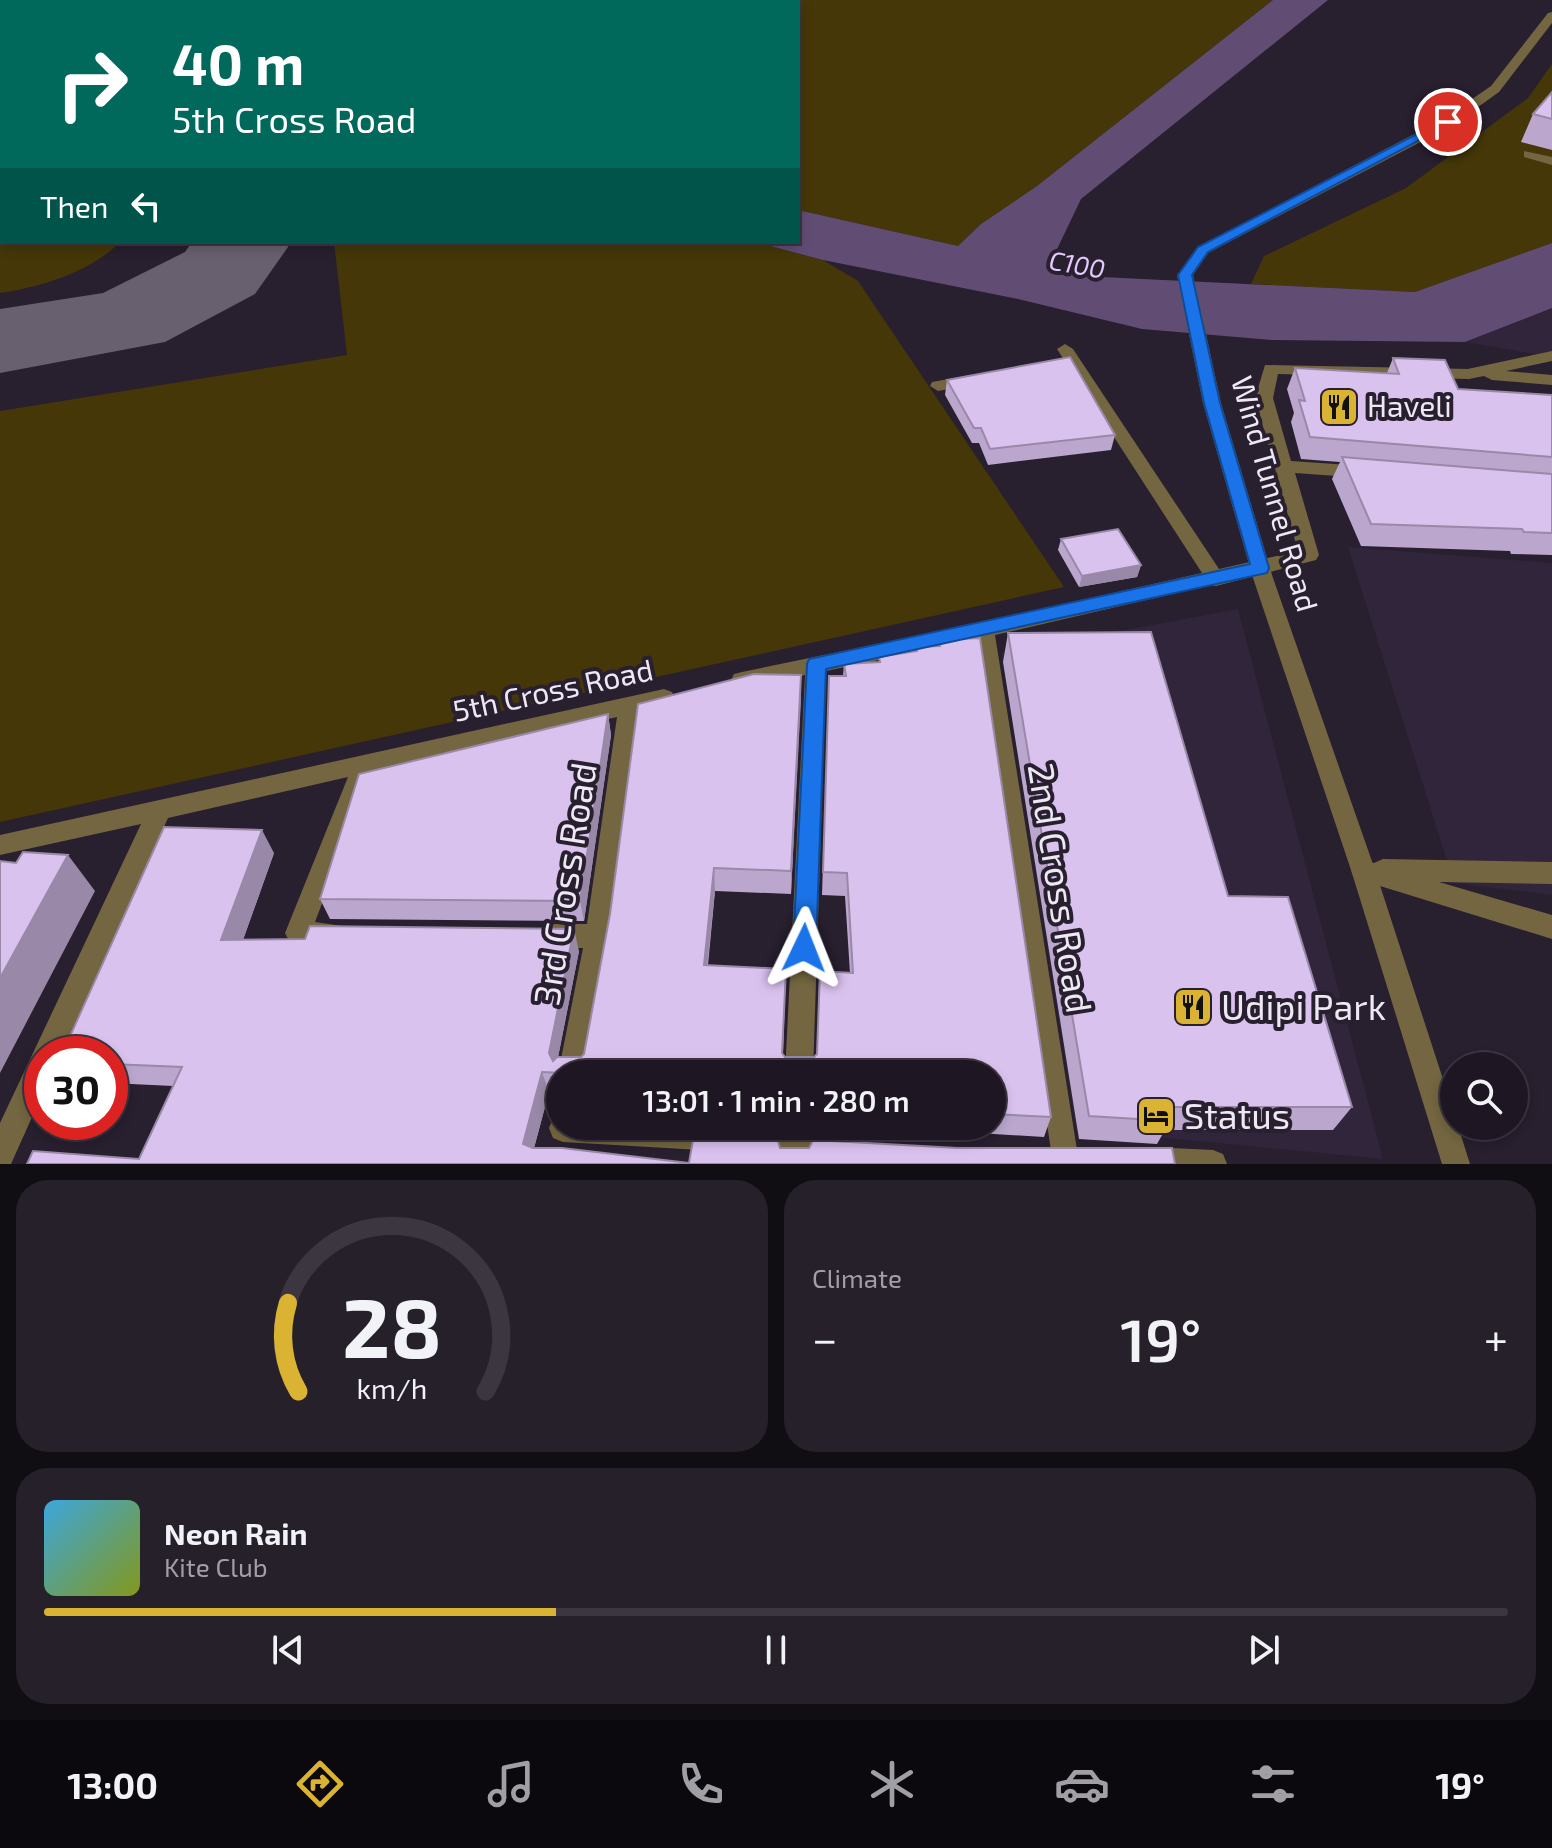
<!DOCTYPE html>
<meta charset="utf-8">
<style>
:root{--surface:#1e1723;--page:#26202b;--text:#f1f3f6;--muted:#a19fa6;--line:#3c3641;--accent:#dab333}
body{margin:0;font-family:"Exo 2",sans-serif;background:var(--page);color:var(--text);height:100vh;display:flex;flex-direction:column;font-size:30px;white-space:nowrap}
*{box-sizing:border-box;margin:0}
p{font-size:26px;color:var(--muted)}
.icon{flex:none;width:44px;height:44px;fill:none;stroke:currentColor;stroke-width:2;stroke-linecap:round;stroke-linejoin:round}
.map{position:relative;height:1164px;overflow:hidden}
.drawer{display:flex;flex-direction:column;gap:16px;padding:16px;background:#100d13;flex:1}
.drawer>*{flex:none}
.hud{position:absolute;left:0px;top:0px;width:800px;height:244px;box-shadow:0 4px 12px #0003,0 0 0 2px var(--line);background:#00695c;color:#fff;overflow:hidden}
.fabs{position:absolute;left:1440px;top:1052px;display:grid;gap:16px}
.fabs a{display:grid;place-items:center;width:88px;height:88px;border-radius:50%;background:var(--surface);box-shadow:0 4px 12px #0003,0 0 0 2px var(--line);font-size:40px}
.speed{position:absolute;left:24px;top:1036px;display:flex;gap:16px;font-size:40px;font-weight:700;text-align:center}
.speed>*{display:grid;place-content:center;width:104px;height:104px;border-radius:50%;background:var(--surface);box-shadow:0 4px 12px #0003,0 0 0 2px var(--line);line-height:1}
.speed .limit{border:12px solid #d22;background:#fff;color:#111}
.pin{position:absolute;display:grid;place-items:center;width:68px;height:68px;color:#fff;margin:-34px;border:4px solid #fff;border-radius:50%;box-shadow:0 2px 8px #0007}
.me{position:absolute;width:88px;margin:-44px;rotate:2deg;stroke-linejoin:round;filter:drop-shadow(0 0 6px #0008)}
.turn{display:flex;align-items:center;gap:28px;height:168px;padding:0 40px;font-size:36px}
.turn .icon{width:104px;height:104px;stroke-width:2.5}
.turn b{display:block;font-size:56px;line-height:68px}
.then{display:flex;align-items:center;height:76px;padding:0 40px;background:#0003;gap:16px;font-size:30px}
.big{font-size:60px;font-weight:600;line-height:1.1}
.drawer .card{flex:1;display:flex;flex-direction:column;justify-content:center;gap:12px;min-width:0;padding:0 28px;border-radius:32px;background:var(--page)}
.drawer .dial{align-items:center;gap:0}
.dial svg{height:208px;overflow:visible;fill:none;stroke:var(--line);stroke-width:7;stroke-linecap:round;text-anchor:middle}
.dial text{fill:var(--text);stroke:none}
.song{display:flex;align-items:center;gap:24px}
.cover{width:96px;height:96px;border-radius:12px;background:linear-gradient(135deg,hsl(200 70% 55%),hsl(70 70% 35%))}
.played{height:8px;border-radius:4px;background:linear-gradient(90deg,var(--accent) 35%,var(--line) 35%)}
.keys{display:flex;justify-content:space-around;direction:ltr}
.heat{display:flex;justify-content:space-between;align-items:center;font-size:44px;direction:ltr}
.drawer .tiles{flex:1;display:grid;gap:16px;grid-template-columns:1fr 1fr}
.card:last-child{grid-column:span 2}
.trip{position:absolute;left:546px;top:1060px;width:460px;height:80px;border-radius:40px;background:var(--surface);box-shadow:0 4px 12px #0003,0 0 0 2px var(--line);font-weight:600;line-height:80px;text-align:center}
.menu{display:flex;height:128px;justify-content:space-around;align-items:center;background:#0c090e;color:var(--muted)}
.menu .icon{width:56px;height:56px}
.menu .current{color:var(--accent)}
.menu b{font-size:36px;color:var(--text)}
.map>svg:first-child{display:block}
.built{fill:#31253b}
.green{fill:#453708}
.water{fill:#614c73}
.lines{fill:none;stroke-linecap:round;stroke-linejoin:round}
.taxiway{fill:#68606e;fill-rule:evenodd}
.service{fill:#736640;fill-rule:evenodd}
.minor{fill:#736640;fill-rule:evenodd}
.tertiary{fill:#736640;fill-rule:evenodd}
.wall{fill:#bba7ce}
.shaded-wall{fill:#9988a7}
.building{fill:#dac2ef;stroke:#9988a7;stroke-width:2}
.route{fill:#1a73e8;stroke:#114b97;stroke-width:2}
.labels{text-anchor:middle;stroke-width:8;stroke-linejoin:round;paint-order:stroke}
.far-water-label{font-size:26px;font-style:italic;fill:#e5c9fe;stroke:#281f2f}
.poi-label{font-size:30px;fill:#eee8f4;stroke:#281f2f;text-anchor:start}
.street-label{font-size:30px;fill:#eee8f4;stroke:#281f2f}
.near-street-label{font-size:36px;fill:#eee8f4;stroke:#281f2f}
.near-poi-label{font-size:36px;fill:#eee8f4;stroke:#281f2f;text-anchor:start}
</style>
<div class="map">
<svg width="1552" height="1164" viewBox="0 0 1552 1164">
<rect width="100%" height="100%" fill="#281f2f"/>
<path class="built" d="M1552,308V357L1466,342Z
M1348,547L1552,563V895L1454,883Z
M1238,609L1383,1159L1076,1129L1002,653Z"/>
<path class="green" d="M0,0H156L2,2V242H120C91,272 41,287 0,293Z
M305,0H1273L1037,186L981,224L958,246L798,210V2Z
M1552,64V243L1415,292L1251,284L1264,256L1406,188L1528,98Z
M334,242H755L823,260L858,281L1064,587L0,822V411L347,355Z"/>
<path class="water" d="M1273,0H1328L1081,199L1049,266L1102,277L1415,292L1552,243V308L1465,342L1272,340L1142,329L1018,299L823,260L755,242H798V210L958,246L981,224L1037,186Z"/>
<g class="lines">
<path class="taxiway" d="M205,0H277V2H205Z
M192,242H288V247L255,294L165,342L0,373V309L103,293L185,252Z"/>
<path class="service" d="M1524,151L1552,157V165L1524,157Z
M1552,351V361L1506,371L1552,375V385L1492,380L1484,376L1469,379L1461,374L1463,370Z
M1363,859L1374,863L1383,859L1552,862V884L1439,882L1552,915V939L1354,878L1351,870L1354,862Z"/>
<path class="minor" d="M1065,344L1073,349L1219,569L1298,551L1255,398L1265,365L1469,369L1477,374L1469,379L1278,374L1273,398L1291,461L1364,466L1373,472L1364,478L1295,473L1319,555L1316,560L1216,586L1211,585L995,635L1078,1156L1075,1164H1053L975,640L826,671L813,1074H785L805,675L742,688L734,686L731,680L734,674L742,672L984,622L1202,573L1057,349Z
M971,375L977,376L979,380L977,384L938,391L930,386L932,382Z
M664,689L672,692L675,698L672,704L640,712L611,936L586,1074H560V1078L558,1074L583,948H550L541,944L537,936L541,928L550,924H587L617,717L372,772L315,922L343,926L347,934L343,942C328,948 304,947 289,941L285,933L348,777L168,818L61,1054H42V1095L11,1164H0V1123L141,824L0,855V835Z
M560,1115V1126H726L732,1137L728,1147L718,1151L563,1142L553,1138L549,1128L553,1118Z
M747,1126L838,1130L848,1134L852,1144L848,1154L838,1158L750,1153L740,1149L736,1139L740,1129Z
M1150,1147L1213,1150L1223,1154L1227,1164H1137L1140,1151Z"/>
<path class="tertiary" d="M1552,12V23L1499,92L1453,125L1208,253L1193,275L1221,403L1273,578L1375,870L1454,1113V1126H1458L1470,1164H1442L1351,870L1253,578L1203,403L1177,275L1198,247L1443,119L1491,86L1548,13Z"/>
</g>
<path class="wall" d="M1552,92V150L1521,142L1533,114Z
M1393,358L1458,389L1552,395V555L1511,554L1510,551L1361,546L1332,479L1340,462L1301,459L1291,422L1294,413L1287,389L1295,368L1387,373Z
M947,380L1115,435L1111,450L988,465L979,443H972L945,395Z
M1061,539L1141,565L1137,577L1079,587L1058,550Z
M1008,633L1228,896L1352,1107L1333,1130H1165L1157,1144L1079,1139L1003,662Z
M939,640L1051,1117L1044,1137L862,1126H992V1074H560V1092H549L534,1148L689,1163L780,1148L1175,1164H27L139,1159L173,1086L110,1083V1054L274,853L243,940L579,951L558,1057H581L584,1054L610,914L801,675L791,894L715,891L708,965L786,969L783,1054L785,1057H814L817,1054L850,973L845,896L822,895L829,676H843L844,664L879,662V657L915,652L916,647L938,646Z
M608,714L611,735L584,921L330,919L320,899Z"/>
<path class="shaded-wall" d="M1141,565L1137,577L1079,587L1082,576Z
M801,675V700L791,894V871Z
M608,714L611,735L584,921L580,901Z
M262,830L274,853L235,962L221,940Z
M68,855L95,891L0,1073V978Z
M714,868L715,891L705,987L704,965Z
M574,929L579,951L555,1073L549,1053Z
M542,1072L549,1092L530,1163L523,1144Z"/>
<path class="building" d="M1552,92V119L1533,114Z
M1070,357L1115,435L990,449L981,428H974L947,380Z
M1393,358L1445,360L1458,389L1552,395V457L1310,437L1299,400L1305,401L1295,368L1399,374Z
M1342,457L1552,474V533L1524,532L1522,529L1371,524Z
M1118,529L1141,565L1082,576L1061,539Z
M1151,632L1228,896L1288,897L1352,1107H1167L1170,1121L1089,1116L1008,633Z
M980,638L1051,1117L992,1114V1074H591L542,1072L523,1144L533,1148H562L689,1163L694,1134L777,1138L780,1148H809L813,1140L958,1148H1172L1175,1164H27L33,1151L139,1159L182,1067L110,1064V1054H62L164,827L262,830L221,940L305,939L310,926L574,929L549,1053L553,1061L557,1057H581L584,1054L610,914L638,704L754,674L801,675L791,871L714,868L704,965L786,969L782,1053L785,1057H814L817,1054L820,971L853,973L847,873L823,872L829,676H846L844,664L880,662L879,657L917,651L916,647L940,646L939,640Z
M608,714L580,901L320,899L359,774Z
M23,852L68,855L0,978V861L16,863Z"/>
<path class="route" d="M1444,120L1454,122L1208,252L1192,275L1220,403L1269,568L1267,573L826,669L816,948L813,955L804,959L796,955L793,948L807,664L809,659L1250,564L1204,403L1178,275L1198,247Z"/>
<defs>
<g id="restaurant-square" transform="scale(2)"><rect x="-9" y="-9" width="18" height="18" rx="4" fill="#dab333" stroke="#281f2f"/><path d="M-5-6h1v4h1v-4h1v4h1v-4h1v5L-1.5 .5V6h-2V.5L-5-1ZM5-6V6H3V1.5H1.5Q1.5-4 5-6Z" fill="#111"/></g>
<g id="hotel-square" transform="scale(2)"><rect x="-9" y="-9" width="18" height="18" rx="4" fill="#dab333" stroke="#281f2f"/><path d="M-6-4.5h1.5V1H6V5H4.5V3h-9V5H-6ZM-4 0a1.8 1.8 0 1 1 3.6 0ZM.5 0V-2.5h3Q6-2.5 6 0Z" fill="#111"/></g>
</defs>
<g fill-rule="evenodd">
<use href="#restaurant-square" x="1339" y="407"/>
<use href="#restaurant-square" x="1193" y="1007"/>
<use href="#hotel-square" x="1156" y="1116"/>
</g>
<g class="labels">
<g class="far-water-label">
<text transform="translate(1077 265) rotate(10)" y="9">C100</text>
</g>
<g class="poi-label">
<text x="1367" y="417">Haveli</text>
</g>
<g class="street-label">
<text transform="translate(1274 494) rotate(74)" y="10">Wind Tunnel Road</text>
<text transform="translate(553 691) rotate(-12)" y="10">5th Cross Road</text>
</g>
<g class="near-street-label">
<text transform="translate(565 884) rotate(-81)" y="13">3rd Cross Road</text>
<text transform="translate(1060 888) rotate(81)" y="13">2nd Cross Road</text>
</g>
<g class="near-poi-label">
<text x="1221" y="1020">Udipi Park</text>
<text x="1184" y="1129">Status</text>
</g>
</g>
</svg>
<div class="fabs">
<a><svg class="icon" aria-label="search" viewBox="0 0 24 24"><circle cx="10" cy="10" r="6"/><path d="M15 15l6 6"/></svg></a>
</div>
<div class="speed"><div class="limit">30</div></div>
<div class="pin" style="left:1448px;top:122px;background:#d93025"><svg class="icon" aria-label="arrive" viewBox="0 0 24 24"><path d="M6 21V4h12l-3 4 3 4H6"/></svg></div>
<svg class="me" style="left:804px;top:948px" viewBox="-20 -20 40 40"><path d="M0-17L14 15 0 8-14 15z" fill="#1a73e8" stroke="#fff" stroke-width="4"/></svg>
<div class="trip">13:01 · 1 min · 280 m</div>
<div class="hud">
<div class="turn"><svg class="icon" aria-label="right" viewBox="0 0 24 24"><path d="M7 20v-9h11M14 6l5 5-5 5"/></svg><div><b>40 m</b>5th Cross Road</div></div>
<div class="then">Then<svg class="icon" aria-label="left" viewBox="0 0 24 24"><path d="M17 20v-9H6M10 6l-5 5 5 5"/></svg></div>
</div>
</div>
<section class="drawer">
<div class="tiles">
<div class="card dial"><svg viewBox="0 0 100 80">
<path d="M14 69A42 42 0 1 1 86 69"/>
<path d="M14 69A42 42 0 0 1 10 35" stroke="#dab333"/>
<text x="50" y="56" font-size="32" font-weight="700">28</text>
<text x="50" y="72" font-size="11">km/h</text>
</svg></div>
<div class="card"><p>Climate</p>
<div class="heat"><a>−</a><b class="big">19°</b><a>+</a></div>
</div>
<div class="card">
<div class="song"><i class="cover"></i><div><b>Neon Rain</b><p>Kite Club</p></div></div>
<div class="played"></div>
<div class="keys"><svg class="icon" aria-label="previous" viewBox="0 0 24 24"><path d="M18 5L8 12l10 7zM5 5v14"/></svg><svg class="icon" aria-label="pause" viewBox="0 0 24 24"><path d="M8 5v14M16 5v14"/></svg><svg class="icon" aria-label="next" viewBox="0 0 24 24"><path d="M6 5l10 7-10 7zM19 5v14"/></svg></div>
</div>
</div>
</section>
<nav class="menu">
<b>13:00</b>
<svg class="icon current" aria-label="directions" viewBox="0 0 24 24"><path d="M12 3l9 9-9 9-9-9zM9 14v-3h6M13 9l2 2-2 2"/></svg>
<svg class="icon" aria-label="music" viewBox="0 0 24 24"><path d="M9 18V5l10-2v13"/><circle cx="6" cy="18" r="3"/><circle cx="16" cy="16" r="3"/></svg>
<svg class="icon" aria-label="phone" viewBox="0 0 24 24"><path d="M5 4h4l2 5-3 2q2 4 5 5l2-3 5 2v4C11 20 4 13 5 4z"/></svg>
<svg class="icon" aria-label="climate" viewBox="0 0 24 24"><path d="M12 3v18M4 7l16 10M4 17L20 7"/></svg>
<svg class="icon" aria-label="car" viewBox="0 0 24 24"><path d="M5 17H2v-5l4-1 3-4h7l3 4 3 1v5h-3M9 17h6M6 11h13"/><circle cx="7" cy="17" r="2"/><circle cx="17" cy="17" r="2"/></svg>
<svg class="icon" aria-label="filters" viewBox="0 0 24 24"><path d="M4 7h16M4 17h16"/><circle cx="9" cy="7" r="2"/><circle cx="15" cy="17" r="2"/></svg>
<b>19°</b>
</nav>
